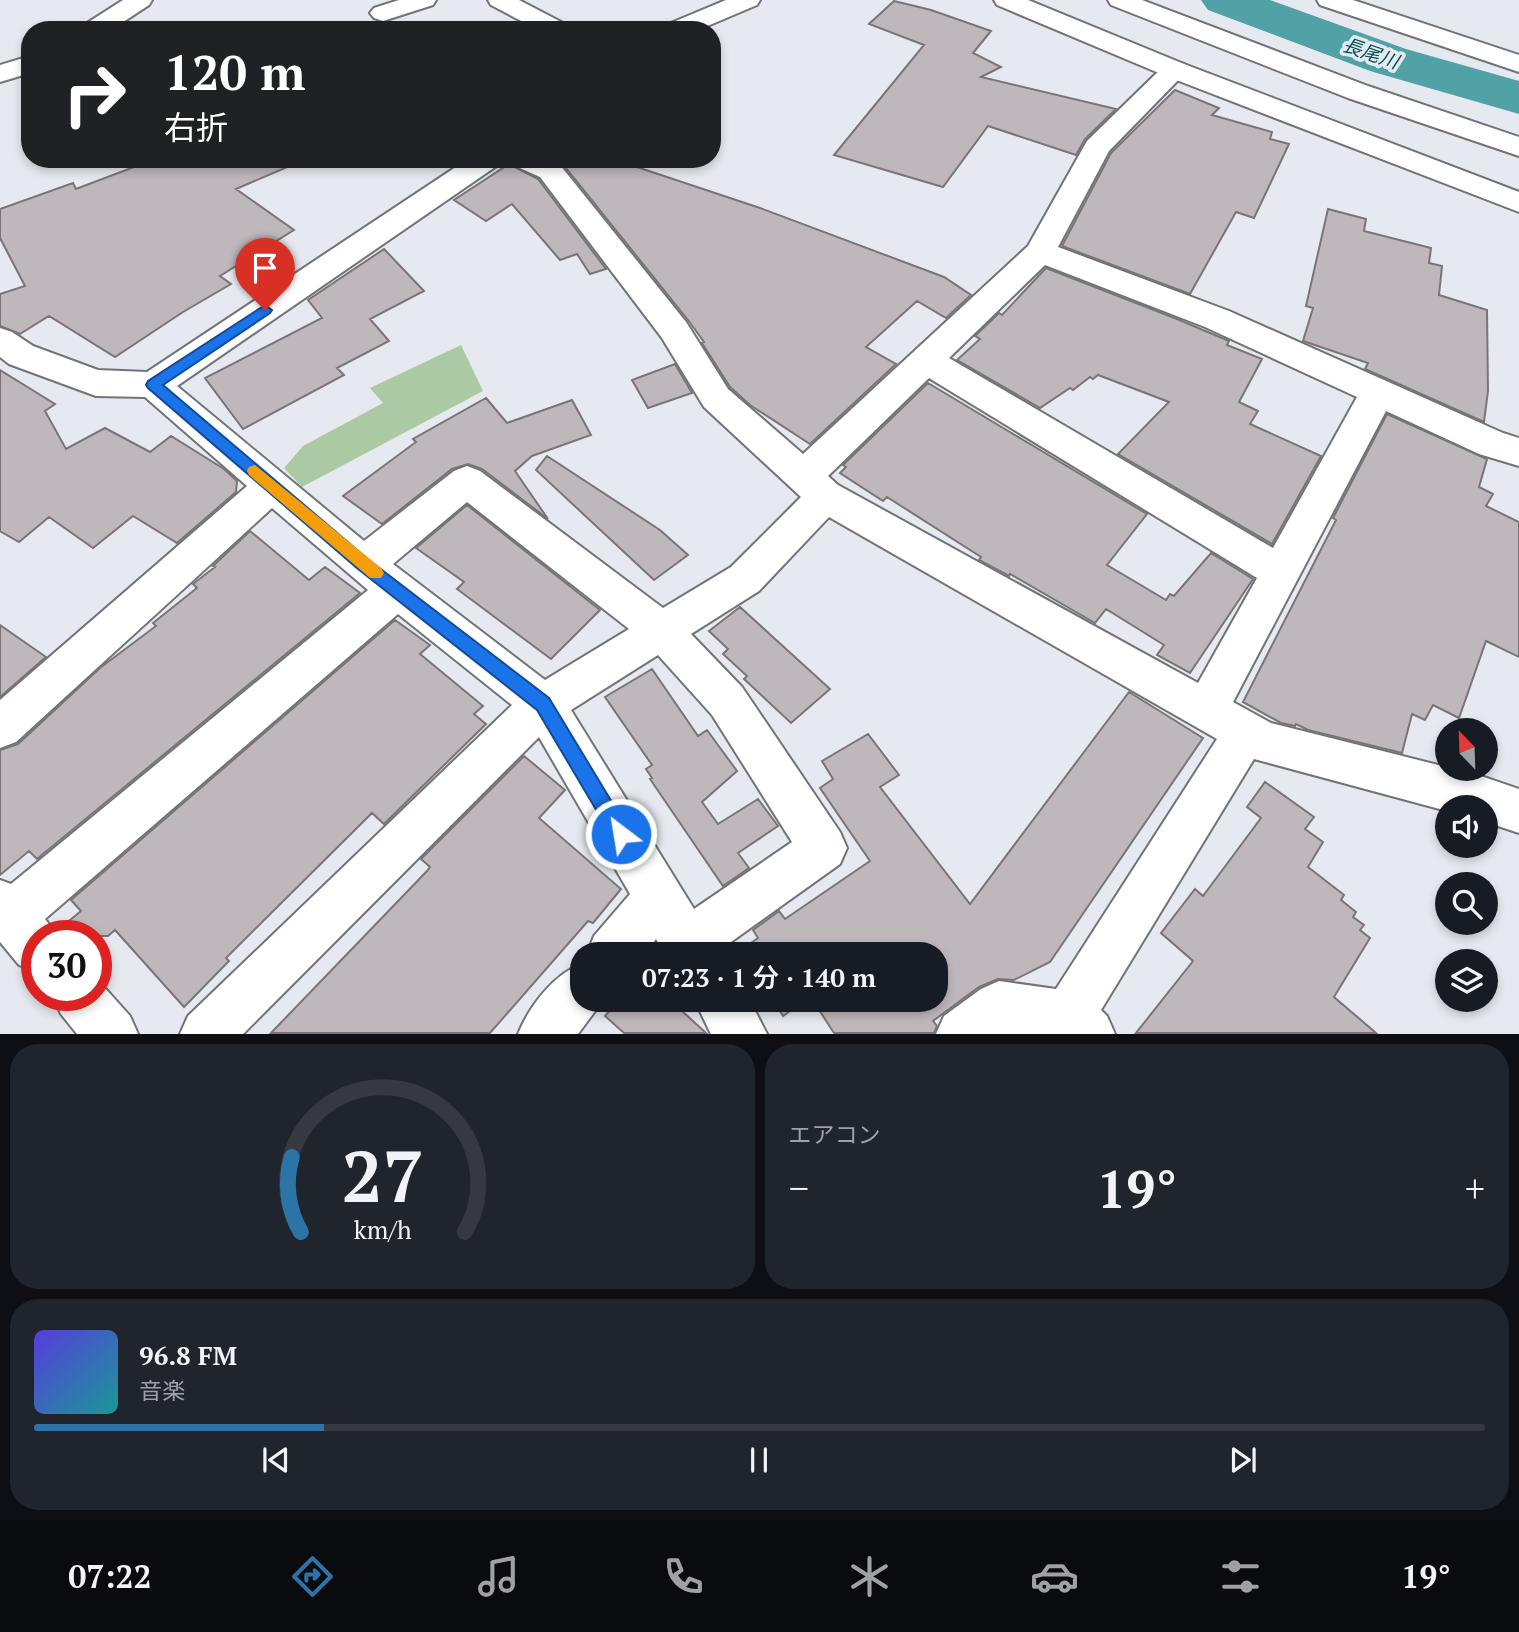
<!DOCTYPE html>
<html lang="ja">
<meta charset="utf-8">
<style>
:root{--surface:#171b24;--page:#20242c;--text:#f1f3f6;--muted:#9ea1a6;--line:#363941;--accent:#2c74a8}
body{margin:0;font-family:"PT Serif","Noto Sans JP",serif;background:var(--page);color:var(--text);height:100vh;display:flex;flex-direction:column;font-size:26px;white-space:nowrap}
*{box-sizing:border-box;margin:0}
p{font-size:23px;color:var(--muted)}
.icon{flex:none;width:38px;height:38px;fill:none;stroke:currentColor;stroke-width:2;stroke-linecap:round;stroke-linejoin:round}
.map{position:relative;height:1034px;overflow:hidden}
.side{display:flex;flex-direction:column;gap:10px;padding:10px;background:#0d0f14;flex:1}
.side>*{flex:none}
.hud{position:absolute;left:21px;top:21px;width:700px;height:147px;border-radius:28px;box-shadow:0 4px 10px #0003;background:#202124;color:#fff;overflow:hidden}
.needle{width:46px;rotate:337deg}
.tools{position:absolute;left:1435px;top:718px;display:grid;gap:14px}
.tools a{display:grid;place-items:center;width:63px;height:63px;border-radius:50%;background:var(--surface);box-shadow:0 4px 10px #0003;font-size:35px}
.speed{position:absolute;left:21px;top:920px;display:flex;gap:14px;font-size:35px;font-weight:700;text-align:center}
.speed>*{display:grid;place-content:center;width:91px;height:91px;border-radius:50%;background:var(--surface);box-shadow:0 4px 10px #0003;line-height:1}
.speed .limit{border:10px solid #d22;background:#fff;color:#111}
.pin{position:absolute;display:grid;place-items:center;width:60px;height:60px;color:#fff;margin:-72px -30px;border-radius:50% 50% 50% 0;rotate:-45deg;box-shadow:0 0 7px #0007}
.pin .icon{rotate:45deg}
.me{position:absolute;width:77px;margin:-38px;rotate:329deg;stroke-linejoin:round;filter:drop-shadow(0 0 5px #0008)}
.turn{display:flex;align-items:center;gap:24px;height:147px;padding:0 28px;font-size:32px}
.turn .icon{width:91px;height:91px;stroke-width:2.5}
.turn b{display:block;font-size:49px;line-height:60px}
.big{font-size:52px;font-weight:600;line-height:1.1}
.side .card{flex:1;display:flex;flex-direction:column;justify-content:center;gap:10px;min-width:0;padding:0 24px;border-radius:28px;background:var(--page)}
.side .dial{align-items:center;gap:0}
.dial svg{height:182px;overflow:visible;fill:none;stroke:var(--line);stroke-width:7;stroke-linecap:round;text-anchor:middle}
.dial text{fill:var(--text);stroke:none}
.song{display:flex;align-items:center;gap:21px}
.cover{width:84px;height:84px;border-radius:10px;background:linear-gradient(135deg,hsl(250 70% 55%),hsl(180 70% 35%))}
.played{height:7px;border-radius:4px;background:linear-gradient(90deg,var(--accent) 20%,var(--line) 20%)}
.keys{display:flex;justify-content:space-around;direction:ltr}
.heat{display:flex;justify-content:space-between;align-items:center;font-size:38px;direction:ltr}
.side .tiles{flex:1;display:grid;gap:10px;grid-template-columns:1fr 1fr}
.card:last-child{grid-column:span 2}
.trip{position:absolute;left:570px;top:942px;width:378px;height:70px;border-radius:28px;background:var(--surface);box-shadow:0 4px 10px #0003;font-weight:600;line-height:70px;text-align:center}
.dock{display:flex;height:112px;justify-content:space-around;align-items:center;background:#090b0e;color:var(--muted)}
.dock .icon{width:49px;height:49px}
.dock .on{color:var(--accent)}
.dock b{font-size:32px;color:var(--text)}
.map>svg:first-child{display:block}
.green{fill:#abcaa3}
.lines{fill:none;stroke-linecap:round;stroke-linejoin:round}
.river{fill:#51a2a7;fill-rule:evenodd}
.building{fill:#beb8bc;stroke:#7a7478;stroke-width:2}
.minor-casing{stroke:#707379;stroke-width:4}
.tertiary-casing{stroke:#707379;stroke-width:4}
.minor{fill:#fff;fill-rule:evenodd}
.tertiary{fill:#fff;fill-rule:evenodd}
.route{fill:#1a73e8;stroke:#114b97;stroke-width:2}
.slow{fill:#f59e0b}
.labels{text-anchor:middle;stroke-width:7;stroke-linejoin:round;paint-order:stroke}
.far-water-label{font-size:19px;font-style:italic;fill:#014f53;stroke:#e6e9ef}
</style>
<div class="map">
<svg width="1519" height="1034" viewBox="0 0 1519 1034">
<rect width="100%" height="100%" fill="#e6e9ef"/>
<path class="green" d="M461,345L483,391L302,487L284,468L303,446L383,403L370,388Z"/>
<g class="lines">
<path class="river" d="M1201,0H1270L1406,49L1519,81V114L1370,71L1208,10Z"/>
</g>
<path class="building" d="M894,1L931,10L991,31L973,53L1001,67L981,77L1116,109L1085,139L1076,155L988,126L943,187L834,155L924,45L869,24Z
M1175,90L1219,108L1212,115L1272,132L1270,139L1289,144L1254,218L1236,212L1190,294L1062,246L1111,153Z
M155,159H306L236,189L294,230L220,276L231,284L183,312L115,357L49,316L20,334L0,326V294L25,286L0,238V209L73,183L76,189Z
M554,159H612L646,170L760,208L944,277L971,295L946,318L917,301L866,347L896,364L810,444L750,405L730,387L702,343L704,342L688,320L562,163Z
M509,164L538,179L606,269L590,274L577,254L560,260L512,204L486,221L454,200Z
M1328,209L1366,219L1364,231L1431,248L1429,263L1442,266L1439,295L1487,310L1488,391L1484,422L1365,369L1368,363L1303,341L1313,308L1306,306Z
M384,249L424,291L370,319L389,341L337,368L344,375L243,429L205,378L322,318L308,300Z
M1046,268L1177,319L1229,341L1227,345L1262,359L1239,402L1258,411L1250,424L1321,456L1272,544L1118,454L1169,402L1098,375L1093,379L1090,377L1073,390L1070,388L1040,408L957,360L980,339L975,336L999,313L1002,315Z
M675,364L692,393L648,408L632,380Z
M0,370L55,404L45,411L66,449L105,428L150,452L171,436L224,469L237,481L236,492L177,543L133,516L93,548L49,517L19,542L0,531Z
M928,383L1147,514L1107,565L1166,600L1170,594L1174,596L1211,553L1253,579L1190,673L1157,655L1164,645L1106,609L1095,623L1010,574L1009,576L979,560L981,557L887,497L883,501L840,473L846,467L843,465Z
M486,398L507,423L572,400L591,435L532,456L515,471L548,519L482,469L468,464L452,469L382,524L343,496L416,442L413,439Z
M1387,414L1487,459L1479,487L1493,494L1486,506L1519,522V657L1486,641L1459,718L1433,705L1425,720L1412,714L1402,753L1308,730L1296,724L1295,726L1281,723L1243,702L1336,520L1333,518Z
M547,456L660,530L688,555L654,580L536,470Z
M467,505L600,610L551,659L457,589L464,582L416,548Z
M250,531L309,580L325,567L360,593L37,859L29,851L0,875V750L18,744L100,668L156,626L153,623L197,588L193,584L215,567L213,566Z
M740,607L830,689L791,723L744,679L747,676L723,654L728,649L709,631Z
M395,620L430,645L420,654L483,706L474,714L486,724L384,824L372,813L226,958L229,961L184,1007L115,930L108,936H61L57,931L81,911L71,900Z
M0,625L46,657L0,697Z
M652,669L698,736L707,730L737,771L702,802L718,824L758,799L778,826L738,853L749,868L723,886L650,779L652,778L646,769L652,765L605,697Z
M1129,692L1203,738L1050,962L1014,980L998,979L979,987L933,1021L937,1026L934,1033H834L812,999H936V954H747V946L758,938L753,930L779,911L785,919L870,861L820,788L833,779L822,761L868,734L899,775L880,787L970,904Z
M524,756L565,790L539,818L621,889L593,923L588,921L490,1033H271L427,871L430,867L421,859Z
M1265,782L1314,817L1305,829L1323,842L1308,867L1344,895L1341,900L1356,912L1353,917L1364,925L1360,930L1370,938L1334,997L1376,1033H1136L1193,961L1161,933L1195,889L1203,896L1261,818L1247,807Z
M619,999H669L706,1033H624L605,1016Z
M773,999H807L783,1016Z"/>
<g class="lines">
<g class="minor-casing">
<path id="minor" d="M123,0H152L149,5L111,30H80L84,25Z
M399,0H436L433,5L383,21L374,18L370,13L374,8Z
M488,0H519L567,25L571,30H538L491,5Z
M726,0H760L757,5L698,30H662L666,25Z
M1108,0H1142L1368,86L1519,137V156L1348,98L1111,5Z
M1317,0H1353L1519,55V72L1320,5Z
M30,56V73L0,82V65Z
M1175,62L1184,64L1188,70L1109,151L1058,247L1229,311L1503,433L1519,438V466L1479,454L1386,411L1233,702L1271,723L1478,775L1519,789V833L1486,822V807H1447V811L1254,759L1101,1010L1107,1016L1115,1034H936L944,1016L981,989L999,981L1056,989L1217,739L829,517L759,591L691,634L742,687L840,832L847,848L840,864L717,952L718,954H665L656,939L645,954H587L594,936L630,894L539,737L243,1034H180L188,1016L512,705L398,614L45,919L58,936H37V972L19,965L0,942V880L11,884L368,590L272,508L16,742L0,748V700L247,486L145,397L96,396L9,364L0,357V328L12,332L33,346L98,370L147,372L468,159H502L498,165L177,386L364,541L454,471L467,466L480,471L663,608L731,567L801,497L704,407L662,338L540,177L513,165L509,159H548L560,165L686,322L728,389L803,454L1028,246L1087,141L1166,64ZM1045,265L1205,327L1357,397L1273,548L949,358ZM929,378L1257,578L1198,683L838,485L828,476ZM467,502L629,629L545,680L393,564ZM658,655L712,715L792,842L694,909L571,710Z
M583,963V999H604L578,1034H518C530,1005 554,974 583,963Z
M96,978L130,1016L138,1034H77L61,1014L53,996H96Z
M694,999H749L767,1034H711Z"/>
</g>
<g class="tertiary-casing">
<path id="tertiary" d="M994,0H1028L1184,64L1519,192V212L1166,76L997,5Z"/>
</g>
<use href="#minor" class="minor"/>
<use href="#tertiary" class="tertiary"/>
</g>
<path class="route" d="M265,305L272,310L270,313L163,385L369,560L549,698L627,827L630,834L627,840L621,843L614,840L537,710L358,569L148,388L146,385L148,381Z"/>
<path class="slow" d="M255,465L381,568L384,573L381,578H370L249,475L247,471L249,467Z"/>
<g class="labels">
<g class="far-water-label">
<text transform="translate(1371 53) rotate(19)" y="7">長尾川</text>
</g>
</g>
</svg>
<div class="tools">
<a><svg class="needle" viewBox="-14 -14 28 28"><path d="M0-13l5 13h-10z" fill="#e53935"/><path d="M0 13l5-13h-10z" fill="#9ea1a6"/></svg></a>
<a><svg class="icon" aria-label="sound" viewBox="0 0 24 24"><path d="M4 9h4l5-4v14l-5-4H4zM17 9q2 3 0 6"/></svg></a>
<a><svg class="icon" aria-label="search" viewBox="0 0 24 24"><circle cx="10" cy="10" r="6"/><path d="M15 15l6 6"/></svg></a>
<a><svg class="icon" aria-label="layers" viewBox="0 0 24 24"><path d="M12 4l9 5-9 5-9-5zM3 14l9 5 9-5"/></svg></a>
</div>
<div class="speed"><div class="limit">30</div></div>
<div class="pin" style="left:265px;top:310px;background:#d93025"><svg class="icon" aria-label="arrive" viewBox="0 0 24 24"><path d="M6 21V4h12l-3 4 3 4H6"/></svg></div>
<svg class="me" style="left:621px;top:834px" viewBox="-20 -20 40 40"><circle r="17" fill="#1a73e8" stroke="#fff" stroke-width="3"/><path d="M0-11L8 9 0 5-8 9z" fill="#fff"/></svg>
<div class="trip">07:23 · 1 分 · 140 m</div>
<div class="hud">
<div class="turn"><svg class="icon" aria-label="right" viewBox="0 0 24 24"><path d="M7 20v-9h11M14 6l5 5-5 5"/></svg><div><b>120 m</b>右折</div></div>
</div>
</div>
<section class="side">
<div class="tiles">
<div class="card dial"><svg viewBox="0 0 100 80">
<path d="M14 69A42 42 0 1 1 86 69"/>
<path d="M14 69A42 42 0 0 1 10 36" stroke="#2c74a8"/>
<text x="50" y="56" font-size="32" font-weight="700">27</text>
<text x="50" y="72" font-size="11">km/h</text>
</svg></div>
<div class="card"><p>エアコン</p>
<div class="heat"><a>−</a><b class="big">19°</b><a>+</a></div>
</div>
<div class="card">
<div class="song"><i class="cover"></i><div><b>96.8 FM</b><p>音楽</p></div></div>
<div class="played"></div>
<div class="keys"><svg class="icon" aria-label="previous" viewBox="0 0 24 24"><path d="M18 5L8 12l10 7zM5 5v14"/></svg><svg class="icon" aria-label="pause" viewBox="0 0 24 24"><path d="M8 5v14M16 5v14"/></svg><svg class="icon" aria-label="next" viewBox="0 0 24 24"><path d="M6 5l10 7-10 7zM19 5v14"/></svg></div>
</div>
</div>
</section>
<nav class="dock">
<b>07:22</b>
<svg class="icon on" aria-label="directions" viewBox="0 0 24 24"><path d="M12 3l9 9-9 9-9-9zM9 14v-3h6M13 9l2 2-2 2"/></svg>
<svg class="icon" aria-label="music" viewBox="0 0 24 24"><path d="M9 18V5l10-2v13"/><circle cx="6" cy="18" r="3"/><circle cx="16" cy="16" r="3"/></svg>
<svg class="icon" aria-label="phone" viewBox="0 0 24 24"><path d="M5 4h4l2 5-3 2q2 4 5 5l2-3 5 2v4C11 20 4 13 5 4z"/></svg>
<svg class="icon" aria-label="climate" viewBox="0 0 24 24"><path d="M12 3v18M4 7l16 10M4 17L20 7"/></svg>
<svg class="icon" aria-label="car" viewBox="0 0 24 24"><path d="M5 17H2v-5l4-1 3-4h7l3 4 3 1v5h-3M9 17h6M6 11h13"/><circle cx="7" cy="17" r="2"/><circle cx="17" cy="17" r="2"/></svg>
<svg class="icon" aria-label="filters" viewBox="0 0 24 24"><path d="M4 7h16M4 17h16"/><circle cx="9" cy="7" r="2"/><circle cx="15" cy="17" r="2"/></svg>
<b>19°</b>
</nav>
